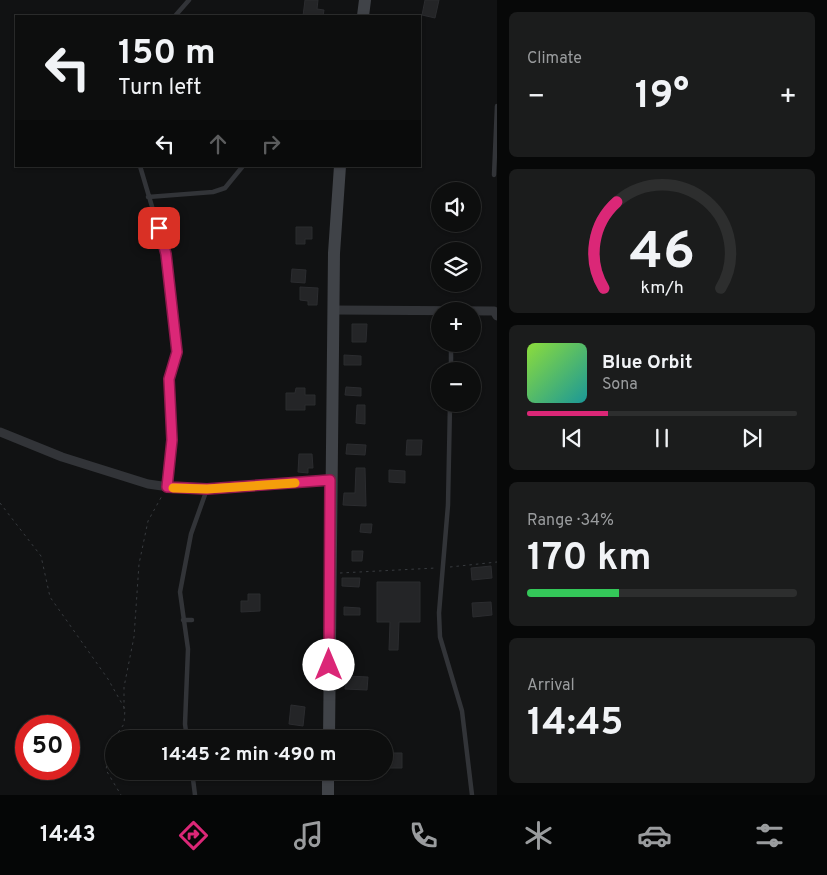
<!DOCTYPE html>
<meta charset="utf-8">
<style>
:root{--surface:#0d0e0e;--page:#1b1c1c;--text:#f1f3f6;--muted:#9a9c9e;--line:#2d2e2e;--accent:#db2777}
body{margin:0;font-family:Overpass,sans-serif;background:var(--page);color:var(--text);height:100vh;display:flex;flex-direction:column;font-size:19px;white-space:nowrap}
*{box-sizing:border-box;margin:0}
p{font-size:16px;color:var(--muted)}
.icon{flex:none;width:28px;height:28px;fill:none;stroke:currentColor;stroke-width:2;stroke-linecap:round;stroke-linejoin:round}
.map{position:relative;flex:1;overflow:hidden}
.side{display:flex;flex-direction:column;gap:12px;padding:12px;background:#070808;width:330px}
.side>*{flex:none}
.guide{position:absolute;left:15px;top:15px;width:406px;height:152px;border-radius:0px;box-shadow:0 1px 4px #0004,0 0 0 1px var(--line);background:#0d0e0e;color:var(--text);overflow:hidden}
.fabs{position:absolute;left:431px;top:182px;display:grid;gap:10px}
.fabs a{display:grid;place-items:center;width:50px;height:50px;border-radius:50%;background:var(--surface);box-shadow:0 1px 4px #0004,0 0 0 1px var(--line);font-size:25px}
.speed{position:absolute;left:15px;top:715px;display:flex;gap:10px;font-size:25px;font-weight:700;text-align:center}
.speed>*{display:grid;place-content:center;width:65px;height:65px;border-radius:50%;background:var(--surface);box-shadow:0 1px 4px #0004,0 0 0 1px var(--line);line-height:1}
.speed .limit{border:8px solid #d22;background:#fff;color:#111}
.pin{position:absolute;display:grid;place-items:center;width:42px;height:42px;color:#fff;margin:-21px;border-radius:10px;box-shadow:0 2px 8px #0006}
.me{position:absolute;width:55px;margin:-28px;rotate:0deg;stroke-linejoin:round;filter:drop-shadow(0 0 4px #0008)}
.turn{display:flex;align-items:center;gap:18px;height:105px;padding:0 20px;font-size:22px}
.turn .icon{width:65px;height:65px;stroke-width:2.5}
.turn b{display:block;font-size:35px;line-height:42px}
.lanes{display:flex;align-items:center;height:48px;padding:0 20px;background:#0003;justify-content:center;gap:25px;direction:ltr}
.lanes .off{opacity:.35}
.big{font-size:38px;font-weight:700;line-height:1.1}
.side .tile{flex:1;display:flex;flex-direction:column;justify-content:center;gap:8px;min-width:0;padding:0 18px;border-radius:8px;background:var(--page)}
.side .dial{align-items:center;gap:0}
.dial svg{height:130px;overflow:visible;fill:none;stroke:var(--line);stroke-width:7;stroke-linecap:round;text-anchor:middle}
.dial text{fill:var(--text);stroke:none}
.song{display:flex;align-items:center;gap:15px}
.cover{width:60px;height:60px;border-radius:8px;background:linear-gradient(135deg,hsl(90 70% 55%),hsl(180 70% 35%))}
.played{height:5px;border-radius:2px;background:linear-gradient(90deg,var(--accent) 30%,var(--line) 30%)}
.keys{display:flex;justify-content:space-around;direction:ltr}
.heat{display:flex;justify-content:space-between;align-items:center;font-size:28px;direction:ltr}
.charge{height:8px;border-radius:4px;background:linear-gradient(90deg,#34c759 34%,var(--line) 0)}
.trip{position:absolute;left:105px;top:730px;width:288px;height:50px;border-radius:25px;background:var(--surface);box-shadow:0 1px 4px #0004,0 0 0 1px var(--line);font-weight:700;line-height:50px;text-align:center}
.dock{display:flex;height:80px;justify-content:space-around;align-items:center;background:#050606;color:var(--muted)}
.dock .icon{width:35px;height:35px}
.dock .active{color:var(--accent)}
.dock b{font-size:22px;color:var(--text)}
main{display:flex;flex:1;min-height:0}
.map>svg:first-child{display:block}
.building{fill:#242527;stroke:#2b2c2f}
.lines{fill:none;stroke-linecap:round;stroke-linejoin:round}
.path{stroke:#383b3f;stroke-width:1;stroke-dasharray:2.5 4;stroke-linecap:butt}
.lane{stroke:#323438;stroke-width:4.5}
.street{stroke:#323438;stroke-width:9}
.secondary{stroke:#404348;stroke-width:12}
.route-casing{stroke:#8e194d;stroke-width:12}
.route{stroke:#db2777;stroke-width:9}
.slow{stroke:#f59e0b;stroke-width:9}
</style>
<main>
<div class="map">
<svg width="497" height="795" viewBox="0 0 497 795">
<rect width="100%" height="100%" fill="#111213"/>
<path class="building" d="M305,0H318L317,9L324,10L323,16H303Z
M425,0H439L435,18L422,15Z
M296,227H312V239H305V244H296Z
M292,269L306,270L305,283L291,282Z
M300,287L318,288L317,305H308V301L300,300Z
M352,324H367L366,342H352Z
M344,355L361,356V365H344Z
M346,387L361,388V396L345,395Z
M296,388H305V395H315V405H305V410H286V393H295Z
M357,405H365V424L356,423Z
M407,440H422L421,455H406Z
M347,444L366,445L365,455L346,454Z
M299,454H312L313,468H308V473L298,472Z
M356,468H365L366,506L343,505L344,493H355Z
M389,470L405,471V483L389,482Z
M361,524H372L371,533L360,532Z
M352,551H363L362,561H352Z
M491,566L492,578L472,580L471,568Z
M342,578H360L359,587L342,586Z
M377,582H420V622H399L398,650H389L390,622H377Z
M248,594H260V611L241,612V601H248Z
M491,602L492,615L473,617L472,603Z
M344,607L360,608V615H344Z
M346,676L368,677L367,690L345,689Z
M291,705L305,707L303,726L289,724Z
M384,753H402V768H384Z"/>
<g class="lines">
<path class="path" d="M0,503L41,556L50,597L108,679L125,709L124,724L110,744L106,770L121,795
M450,567L497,562
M340,573L436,568
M124,709V687L134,637L139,564L148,521L163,494"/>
<path class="lane" d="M175,16L189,0
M140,166L166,254L177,352L169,379L172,440L167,487
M494,175L497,106
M148,197L213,192L225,188L243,166
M451,371V344
M450,404L448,505L439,613L440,637L462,711L472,795
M183,620H192
M187,739L185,724L188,649L180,592L191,534L207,489
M192,771L195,795"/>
<path class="street" d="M334,310L494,311L497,316
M0,432L62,457L148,484L176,488L207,489L331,481"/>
<path class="secondary" d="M363,16L365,0
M329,739L334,253L340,166
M328,795V771"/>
</g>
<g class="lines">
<g class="route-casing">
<path id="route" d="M159,228L166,254L177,352L169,379L172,440L167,487L207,489L330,480L329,665"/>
</g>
<use href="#route" class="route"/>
<path class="slow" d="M173,488L207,489L295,483"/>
</g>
</svg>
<div class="fabs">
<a><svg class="icon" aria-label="sound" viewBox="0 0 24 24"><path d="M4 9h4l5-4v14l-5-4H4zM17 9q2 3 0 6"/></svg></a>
<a><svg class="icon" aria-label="layers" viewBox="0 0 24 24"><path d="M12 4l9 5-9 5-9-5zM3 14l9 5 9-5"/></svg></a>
<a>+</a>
<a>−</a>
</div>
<div class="speed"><div class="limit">50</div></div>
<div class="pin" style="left:159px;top:228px;background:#d93025"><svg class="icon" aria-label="arrive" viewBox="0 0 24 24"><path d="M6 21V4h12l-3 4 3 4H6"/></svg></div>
<svg class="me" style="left:329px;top:665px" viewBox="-20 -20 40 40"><circle r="19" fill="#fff"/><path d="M0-13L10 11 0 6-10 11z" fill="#db2777"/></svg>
<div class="trip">14:45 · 2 min · 490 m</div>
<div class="guide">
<div class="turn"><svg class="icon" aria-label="left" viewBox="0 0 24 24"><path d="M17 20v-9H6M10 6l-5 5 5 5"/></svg><div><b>150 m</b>Turn left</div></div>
<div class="lanes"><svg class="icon" aria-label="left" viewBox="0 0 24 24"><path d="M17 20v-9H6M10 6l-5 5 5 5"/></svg><svg class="icon off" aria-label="ahead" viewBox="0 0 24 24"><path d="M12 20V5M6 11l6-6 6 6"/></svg><svg class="icon off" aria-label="right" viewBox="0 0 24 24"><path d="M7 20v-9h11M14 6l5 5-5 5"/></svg></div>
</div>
</div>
<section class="side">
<div class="tile"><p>Climate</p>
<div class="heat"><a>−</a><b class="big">19°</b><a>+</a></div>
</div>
<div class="tile dial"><svg viewBox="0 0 100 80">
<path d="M14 69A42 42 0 1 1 86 69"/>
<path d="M14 69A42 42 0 0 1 22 16" stroke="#db2777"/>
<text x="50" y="56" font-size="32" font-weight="700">46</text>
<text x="50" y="72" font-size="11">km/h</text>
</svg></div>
<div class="tile">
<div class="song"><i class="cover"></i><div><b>Blue Orbit</b><p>Sona</p></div></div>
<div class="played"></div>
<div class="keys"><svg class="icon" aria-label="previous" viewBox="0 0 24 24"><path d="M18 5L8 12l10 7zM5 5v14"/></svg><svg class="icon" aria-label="pause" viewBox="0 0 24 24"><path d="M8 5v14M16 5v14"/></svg><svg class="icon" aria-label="next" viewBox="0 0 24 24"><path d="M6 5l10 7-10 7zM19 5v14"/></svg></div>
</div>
<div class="tile"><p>Range · 34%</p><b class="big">170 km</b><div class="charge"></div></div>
<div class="tile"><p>Arrival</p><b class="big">14:45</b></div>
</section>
</main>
<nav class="dock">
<b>14:43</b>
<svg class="icon active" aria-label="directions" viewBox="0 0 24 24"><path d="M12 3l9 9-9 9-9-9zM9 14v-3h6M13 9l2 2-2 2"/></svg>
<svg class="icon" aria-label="music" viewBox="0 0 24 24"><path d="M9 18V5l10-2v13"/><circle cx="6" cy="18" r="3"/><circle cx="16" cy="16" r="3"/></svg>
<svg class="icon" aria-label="phone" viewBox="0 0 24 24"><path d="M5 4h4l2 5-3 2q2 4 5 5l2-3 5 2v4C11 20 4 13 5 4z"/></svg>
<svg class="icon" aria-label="climate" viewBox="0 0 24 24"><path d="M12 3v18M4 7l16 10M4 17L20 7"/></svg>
<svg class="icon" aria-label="car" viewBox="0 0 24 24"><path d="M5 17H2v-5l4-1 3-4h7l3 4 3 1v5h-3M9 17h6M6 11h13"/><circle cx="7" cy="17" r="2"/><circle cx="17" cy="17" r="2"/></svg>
<svg class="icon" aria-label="filters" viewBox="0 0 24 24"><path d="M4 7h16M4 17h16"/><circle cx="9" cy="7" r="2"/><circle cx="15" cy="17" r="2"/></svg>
</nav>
